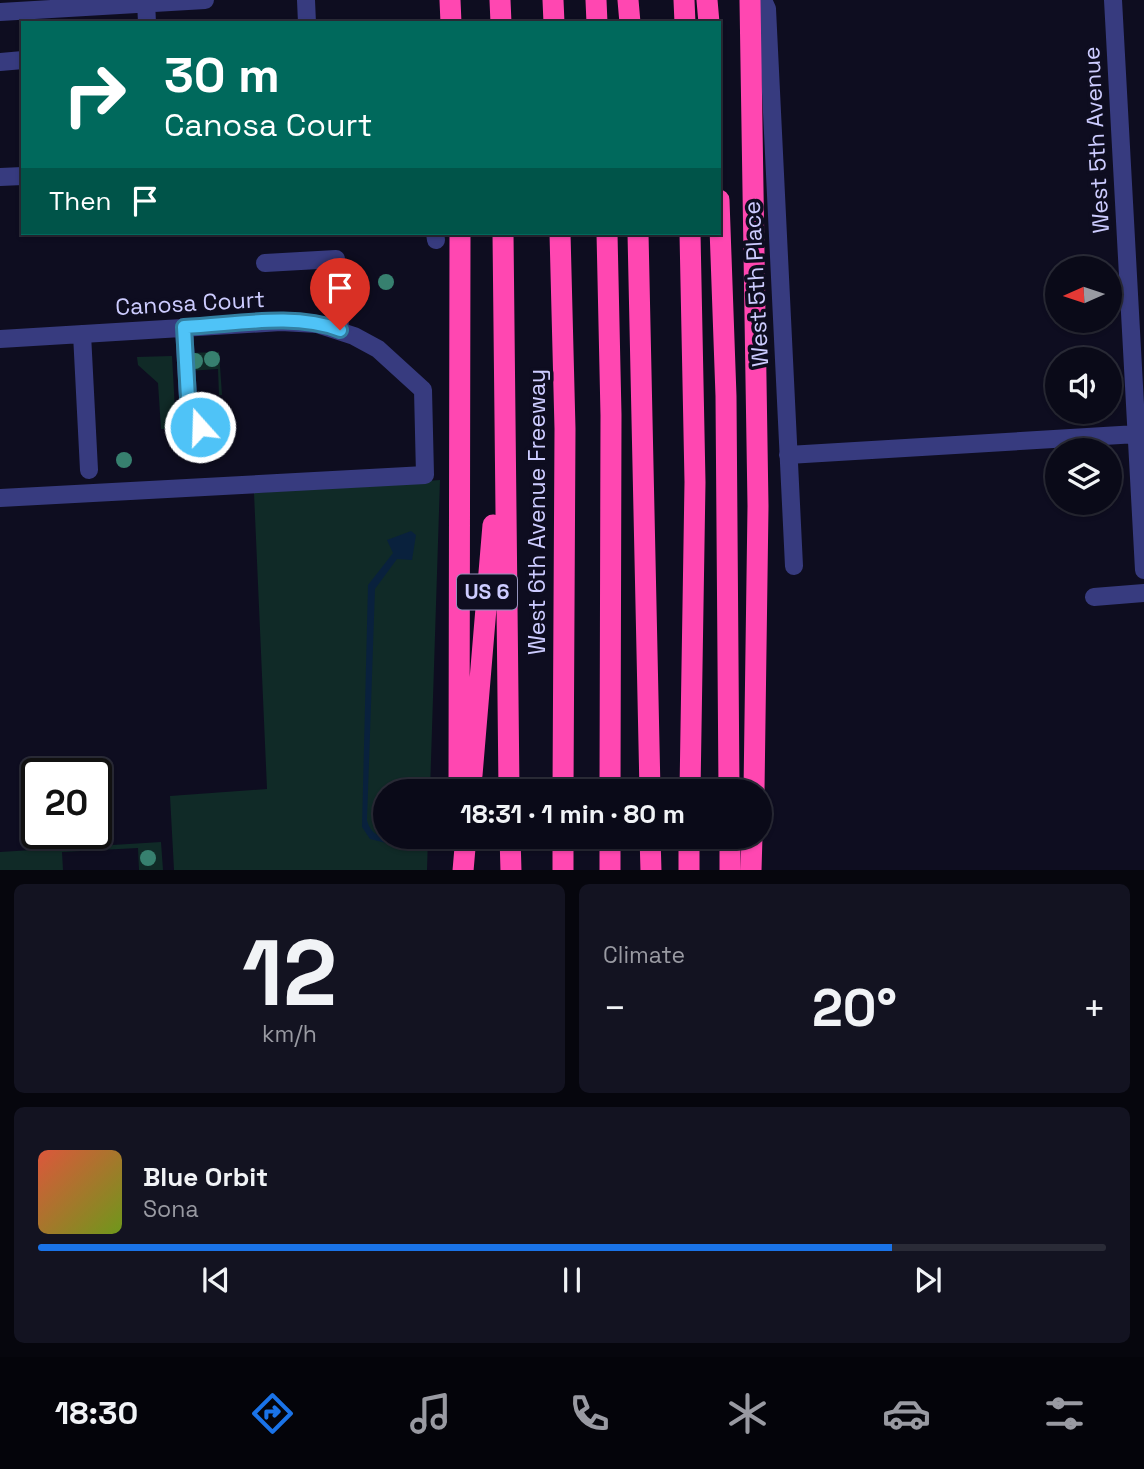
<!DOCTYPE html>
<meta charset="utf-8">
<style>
:root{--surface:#0a0a18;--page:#131321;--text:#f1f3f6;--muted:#999aa2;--line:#2a2b37;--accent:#1a73e8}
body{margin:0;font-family:"Space Grotesk",sans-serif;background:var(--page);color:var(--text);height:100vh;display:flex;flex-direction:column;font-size:26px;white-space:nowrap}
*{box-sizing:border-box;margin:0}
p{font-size:23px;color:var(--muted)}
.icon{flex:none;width:38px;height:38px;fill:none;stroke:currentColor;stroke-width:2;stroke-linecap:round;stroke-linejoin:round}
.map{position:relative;height:870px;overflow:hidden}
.panel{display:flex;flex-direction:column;gap:14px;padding:14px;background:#06060d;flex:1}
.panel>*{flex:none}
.banner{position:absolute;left:21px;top:21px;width:700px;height:214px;border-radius:0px;box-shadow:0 2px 5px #0004,0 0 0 2px var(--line);background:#00695c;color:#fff;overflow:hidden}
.needle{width:46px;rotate:267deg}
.fabs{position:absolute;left:1045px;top:256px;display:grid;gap:14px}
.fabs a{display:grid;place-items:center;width:77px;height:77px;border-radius:50%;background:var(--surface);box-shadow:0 2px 5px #0004,0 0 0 2px var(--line);font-size:35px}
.speed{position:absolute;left:21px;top:758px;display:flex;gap:14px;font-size:35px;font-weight:700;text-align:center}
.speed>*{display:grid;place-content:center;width:91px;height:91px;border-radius:50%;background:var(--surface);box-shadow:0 2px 5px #0004,0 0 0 2px var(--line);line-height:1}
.speed .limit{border:4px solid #111;border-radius:10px;background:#fff;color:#111}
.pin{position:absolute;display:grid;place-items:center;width:60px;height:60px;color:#fff;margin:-72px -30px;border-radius:50% 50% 50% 0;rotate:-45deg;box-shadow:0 0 7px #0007}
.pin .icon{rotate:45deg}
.me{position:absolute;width:77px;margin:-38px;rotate:340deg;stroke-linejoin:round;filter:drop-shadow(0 0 5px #0008)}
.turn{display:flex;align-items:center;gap:24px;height:147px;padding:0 28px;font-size:32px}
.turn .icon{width:91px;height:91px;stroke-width:2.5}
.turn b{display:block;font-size:49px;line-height:60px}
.then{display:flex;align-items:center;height:66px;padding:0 28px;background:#0003;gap:14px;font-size:26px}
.big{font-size:52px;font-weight:600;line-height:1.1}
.panel .tile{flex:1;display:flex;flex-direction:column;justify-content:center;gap:10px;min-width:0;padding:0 24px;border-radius:10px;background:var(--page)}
.panel .dial{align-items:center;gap:0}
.dial b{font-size:91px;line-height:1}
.song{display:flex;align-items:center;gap:21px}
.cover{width:84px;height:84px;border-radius:10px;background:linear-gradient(135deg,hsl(10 70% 55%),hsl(80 70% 35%))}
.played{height:7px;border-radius:4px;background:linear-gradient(90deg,var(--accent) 80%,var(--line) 80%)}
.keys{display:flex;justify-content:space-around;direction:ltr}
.heat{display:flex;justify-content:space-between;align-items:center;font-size:38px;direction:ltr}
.panel .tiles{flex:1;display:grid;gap:14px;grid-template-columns:1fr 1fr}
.tile:last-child{grid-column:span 2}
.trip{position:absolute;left:373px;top:779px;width:399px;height:70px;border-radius:35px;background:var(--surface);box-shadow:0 2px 5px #0004,0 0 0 2px var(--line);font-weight:600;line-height:70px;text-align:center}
.dock{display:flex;height:112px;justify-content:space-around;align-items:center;background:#04040a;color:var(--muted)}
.dock .icon{width:49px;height:49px}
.dock .current{color:var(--accent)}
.dock b{font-size:32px;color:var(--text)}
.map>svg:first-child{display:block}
.green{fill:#102a27}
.water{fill:#09213d}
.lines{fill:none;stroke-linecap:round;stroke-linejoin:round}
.minor{stroke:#373b7f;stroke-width:18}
.highway{stroke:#ff47b1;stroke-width:21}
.tree{fill:#37806f}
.route-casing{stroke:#337fa1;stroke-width:18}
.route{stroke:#4fc3f7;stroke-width:12}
.labels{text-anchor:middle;stroke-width:7;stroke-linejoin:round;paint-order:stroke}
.shield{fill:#0e0d20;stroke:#9493bc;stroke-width:2}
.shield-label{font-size:21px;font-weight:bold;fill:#cdccff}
.street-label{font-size:23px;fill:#cdccff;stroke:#0e0d20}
</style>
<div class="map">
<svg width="1144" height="871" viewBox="0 0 1144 871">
<rect width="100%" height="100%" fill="#0e0d20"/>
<path class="green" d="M219,352L222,395H219L218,369L188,371V353Z
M172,356L176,429H161L158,383L138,365L137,357Z
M440,480L430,791H385V836L428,837L427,870H174L170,796L267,789L254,493Z
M161,842L163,870H139L138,848L62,852L63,870H0V852Z"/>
<path class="water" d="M411,531L416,535L412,560L397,559L375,589L367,820C371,837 384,838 398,839V846L370,839L362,827L368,585L393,553L387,540Z"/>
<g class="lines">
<path class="minor" d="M146,0L147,23
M306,0L307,23
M763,0L767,9L794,566
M1113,0L1144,570
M0,12L205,0
M0,62L23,60
M0,177L23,176
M435,233L436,240
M265,263L336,259L340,330
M184,327L188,398L200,427
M82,334L89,470
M0,339L281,322L317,324L354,336L378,349L423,390L425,475L0,498
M788,455L1137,434
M1094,597L1144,593"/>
<path class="highway" d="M450,0L451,23
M500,0L501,23
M553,0L554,23
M596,0L597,23
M628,0L630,23
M684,0L685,23
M707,0L709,23
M750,0L758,506L754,791
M719,200L726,396L729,791
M503,233L509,791
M560,233L565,429L563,791
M607,233L611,415L610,791
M638,233L650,791
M690,233L695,482L690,791
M472,775L493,525
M459,791L460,233
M510,836L511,871
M650,836L651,871
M730,836V871
M463,871L466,836
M563,871V836
M610,871V836
M689,871V836
M751,871L752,836"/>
</g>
<g class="tree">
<circle cx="386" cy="282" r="8"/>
<circle cx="212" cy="359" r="8"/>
<circle cx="195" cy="361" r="8"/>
<circle cx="124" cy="460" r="8"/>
<circle cx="148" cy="858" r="8"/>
</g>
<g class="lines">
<g class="route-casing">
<path id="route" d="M200,427L188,398L184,327C234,325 293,312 340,330"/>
</g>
<use href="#route" class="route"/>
</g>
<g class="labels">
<rect class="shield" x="457" y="574.5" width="60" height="35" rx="5"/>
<g class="shield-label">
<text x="487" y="599">US 6</text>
</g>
<g class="street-label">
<text transform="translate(1096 140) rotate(-93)" y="8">West 5th Avenue</text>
<text transform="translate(756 284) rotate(-93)" y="8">West 5th Place</text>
<text transform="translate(190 303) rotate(-3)" y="8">Canosa Court</text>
<text transform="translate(537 512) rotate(-90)" y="8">West 6th Avenue Freeway</text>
</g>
</g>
</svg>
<div class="fabs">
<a><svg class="needle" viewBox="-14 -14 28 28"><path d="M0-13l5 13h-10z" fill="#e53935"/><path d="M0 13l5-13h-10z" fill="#999aa2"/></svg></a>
<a><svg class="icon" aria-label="sound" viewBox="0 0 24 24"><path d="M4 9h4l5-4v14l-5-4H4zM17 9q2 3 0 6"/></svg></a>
<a><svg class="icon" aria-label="layers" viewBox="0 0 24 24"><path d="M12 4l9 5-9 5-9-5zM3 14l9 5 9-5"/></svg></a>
</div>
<div class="speed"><div class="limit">20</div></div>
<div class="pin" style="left:340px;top:330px;background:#d93025"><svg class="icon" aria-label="arrive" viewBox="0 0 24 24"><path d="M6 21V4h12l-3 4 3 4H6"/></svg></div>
<svg class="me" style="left:200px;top:427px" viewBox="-20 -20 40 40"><circle r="17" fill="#4fc3f7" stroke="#fff" stroke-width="3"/><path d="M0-11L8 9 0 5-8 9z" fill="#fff"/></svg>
<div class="trip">18:31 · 1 min · 80 m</div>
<div class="banner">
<div class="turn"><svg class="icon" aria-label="right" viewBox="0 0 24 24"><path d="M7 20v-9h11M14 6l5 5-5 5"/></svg><div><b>30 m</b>Canosa Court</div></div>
<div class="then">Then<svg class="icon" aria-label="arrive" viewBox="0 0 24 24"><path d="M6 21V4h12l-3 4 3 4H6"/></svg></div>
</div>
</div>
<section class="panel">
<div class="tiles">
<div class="tile dial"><b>12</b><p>km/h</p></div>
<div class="tile"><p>Climate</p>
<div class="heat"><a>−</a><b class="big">20°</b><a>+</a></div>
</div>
<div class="tile">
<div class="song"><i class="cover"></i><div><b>Blue Orbit</b><p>Sona</p></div></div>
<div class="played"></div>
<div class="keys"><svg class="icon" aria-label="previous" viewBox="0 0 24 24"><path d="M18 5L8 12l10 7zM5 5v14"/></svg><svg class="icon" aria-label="pause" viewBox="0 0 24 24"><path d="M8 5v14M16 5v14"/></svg><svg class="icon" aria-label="next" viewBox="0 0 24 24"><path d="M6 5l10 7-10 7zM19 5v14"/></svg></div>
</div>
</div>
</section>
<nav class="dock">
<b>18:30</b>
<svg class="icon current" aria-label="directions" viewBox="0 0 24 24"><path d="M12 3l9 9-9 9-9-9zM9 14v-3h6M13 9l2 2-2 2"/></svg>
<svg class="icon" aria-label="music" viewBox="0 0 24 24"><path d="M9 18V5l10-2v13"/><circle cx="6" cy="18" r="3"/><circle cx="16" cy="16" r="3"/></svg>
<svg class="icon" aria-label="phone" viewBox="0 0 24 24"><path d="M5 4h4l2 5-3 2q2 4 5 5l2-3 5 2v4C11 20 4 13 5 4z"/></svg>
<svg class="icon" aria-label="climate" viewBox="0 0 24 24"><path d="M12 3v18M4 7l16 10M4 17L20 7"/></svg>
<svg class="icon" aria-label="car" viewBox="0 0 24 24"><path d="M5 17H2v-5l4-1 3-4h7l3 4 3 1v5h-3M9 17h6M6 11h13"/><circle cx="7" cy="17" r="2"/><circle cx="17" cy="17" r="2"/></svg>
<svg class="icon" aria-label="filters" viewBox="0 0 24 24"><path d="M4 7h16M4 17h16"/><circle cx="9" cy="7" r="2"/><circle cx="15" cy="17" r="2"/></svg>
</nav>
